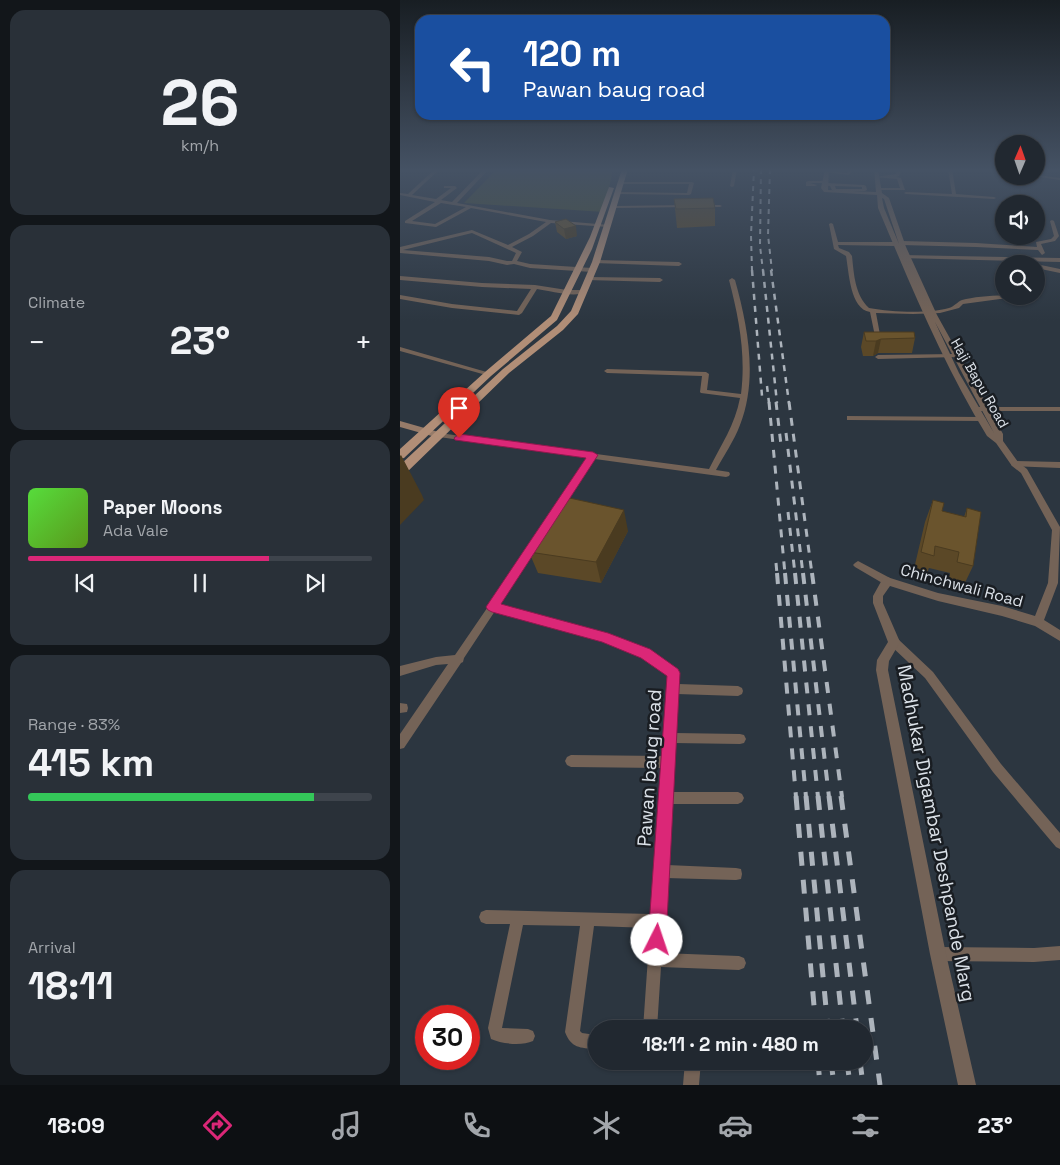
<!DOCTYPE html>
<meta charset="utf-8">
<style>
:root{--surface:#212830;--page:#293038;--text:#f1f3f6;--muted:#a2a6ab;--line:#3e444c;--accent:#db2777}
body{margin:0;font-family:"Space Grotesk",sans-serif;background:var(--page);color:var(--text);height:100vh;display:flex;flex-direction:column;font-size:19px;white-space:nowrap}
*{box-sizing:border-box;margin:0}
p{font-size:16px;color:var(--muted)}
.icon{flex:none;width:28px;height:28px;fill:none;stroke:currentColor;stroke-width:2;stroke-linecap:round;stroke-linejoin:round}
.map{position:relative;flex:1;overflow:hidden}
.drawer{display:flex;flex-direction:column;gap:10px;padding:10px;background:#12161a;width:400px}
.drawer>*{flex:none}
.top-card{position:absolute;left:15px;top:15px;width:475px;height:105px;border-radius:15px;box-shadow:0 1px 4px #0004,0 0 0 1px var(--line);background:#1a4fa0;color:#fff;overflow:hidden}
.needle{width:32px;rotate:2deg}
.buttons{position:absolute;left:595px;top:135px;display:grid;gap:10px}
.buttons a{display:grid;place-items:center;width:50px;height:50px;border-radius:50%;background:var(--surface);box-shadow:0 1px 4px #0004,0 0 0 1px var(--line);font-size:25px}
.speed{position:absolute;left:15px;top:1005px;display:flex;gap:10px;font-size:25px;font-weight:700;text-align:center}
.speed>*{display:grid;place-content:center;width:65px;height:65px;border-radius:50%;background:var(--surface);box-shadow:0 1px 4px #0004,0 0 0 1px var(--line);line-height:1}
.speed .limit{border:8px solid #d22;background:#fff;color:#111}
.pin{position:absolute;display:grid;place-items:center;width:42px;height:42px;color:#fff;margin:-51px -21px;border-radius:50% 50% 50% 0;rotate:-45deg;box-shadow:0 0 5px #0007}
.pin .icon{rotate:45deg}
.me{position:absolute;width:55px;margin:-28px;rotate:4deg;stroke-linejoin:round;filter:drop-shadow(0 0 4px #0008)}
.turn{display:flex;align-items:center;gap:18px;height:105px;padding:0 25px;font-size:22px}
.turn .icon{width:65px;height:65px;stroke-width:2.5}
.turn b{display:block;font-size:35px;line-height:42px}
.big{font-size:38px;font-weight:700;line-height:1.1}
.drawer .widget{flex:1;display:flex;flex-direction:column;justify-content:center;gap:8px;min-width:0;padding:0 18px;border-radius:15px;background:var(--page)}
.drawer .dial{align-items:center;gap:0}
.dial b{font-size:65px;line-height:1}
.song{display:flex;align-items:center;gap:15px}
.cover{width:60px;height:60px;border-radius:8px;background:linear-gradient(135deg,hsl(110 70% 55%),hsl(90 70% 35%))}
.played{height:5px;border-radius:2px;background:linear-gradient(90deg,var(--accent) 70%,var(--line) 70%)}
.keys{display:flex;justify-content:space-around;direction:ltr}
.heat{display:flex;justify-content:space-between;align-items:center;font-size:28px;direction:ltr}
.charge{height:8px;border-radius:4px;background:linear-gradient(90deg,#34c759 83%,var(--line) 0)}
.trip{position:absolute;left:188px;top:1020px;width:285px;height:50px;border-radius:25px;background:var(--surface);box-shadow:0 1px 4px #0004,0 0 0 1px var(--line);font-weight:700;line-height:50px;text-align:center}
.dock{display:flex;height:80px;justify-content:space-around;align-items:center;background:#0d1013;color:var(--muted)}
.dock .icon{width:35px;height:35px}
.dock .current{color:var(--accent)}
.dock b{font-size:22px;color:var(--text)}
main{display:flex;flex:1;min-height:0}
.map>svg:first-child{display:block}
.green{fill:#495135}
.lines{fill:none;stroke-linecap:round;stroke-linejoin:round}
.minor{fill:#746357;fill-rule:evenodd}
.tertiary{fill:#746357;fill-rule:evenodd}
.secondary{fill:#967b69;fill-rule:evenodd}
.primary{fill:#b18e77;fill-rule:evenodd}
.rail-far4{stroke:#adb4bc;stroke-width:2;stroke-dasharray:5 5;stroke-linecap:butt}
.rail-far3{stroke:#adb4bc;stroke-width:2.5;stroke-dasharray:6 6;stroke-linecap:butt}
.rail-far2{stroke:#adb4bc;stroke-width:3;stroke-dasharray:8 8;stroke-linecap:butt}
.rail-far1{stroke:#adb4bc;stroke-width:4;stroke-dasharray:11 11;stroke-linecap:butt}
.rail{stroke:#adb4bc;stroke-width:5;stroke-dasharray:14 14;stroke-linecap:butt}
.wall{fill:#5b4827}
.shaded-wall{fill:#4a3b20}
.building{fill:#6a542d;stroke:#4a3b20}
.route{fill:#db2777;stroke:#8e194d}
.labels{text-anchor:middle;stroke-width:5;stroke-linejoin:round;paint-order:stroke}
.far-street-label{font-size:14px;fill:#dbe1e8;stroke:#191d22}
.street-label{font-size:16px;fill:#dbe1e8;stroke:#191d22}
.near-street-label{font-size:19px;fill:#dbe1e8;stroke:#191d22}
</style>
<main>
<section class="drawer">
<div class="widget dial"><b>26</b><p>km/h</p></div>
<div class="widget"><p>Climate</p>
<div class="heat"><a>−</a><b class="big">23°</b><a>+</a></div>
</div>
<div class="widget">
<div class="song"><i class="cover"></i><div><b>Paper Moons</b><p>Ada Vale</p></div></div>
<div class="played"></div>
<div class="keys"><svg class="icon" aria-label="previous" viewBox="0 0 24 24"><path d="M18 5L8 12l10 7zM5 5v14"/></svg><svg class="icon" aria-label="pause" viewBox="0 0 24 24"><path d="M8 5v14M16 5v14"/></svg><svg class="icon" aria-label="next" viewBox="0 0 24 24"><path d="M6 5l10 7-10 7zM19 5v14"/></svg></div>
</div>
<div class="widget"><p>Range · 83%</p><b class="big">415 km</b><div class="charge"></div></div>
<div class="widget"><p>Arrival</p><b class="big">18:11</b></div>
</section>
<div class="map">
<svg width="660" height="1085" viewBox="0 0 660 1085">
<rect width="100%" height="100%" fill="#2c3640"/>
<path class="green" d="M97,169H213L204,212L64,203Z"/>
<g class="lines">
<path class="minor" d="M35,169H40L12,195L36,199L51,188H44V186H55L57,188L41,200L52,202L84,169H89L57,203L150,220L210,225V227H208L151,223L133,236L112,247L122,252L117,261L130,264L192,268L195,270L192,272L130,268L114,264L107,265L89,261L0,253V247L72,230L108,245L129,234L146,222L71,208L36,227L5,223V221L35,202L0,195V193L8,194ZM41,203L66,207L35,224L12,221ZM72,233L116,253L112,261H107L89,257L3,250Z
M333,169H337L334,186L332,187L330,186Z
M449,169H453L449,175L425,172L427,171L447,173Z
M498,169H502L499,176L496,177L501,178L505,190H477L479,188H500L497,179L475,177L496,174Z
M548,169H552L556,194L594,197L596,198L594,199L506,194L504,193L506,192L552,194Z
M595,169H600L604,172V175Z
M636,175L660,178V180L633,176H636Z
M408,181H425L427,183L464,185L466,186L467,190L465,191H434L432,190L430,186L423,185V183H410L417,185L415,186H406V182ZM435,186L462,187V189H436Z
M219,182H292L294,183L291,194L289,195L219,194L217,192L287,193L289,184H221Z
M287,205L289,206V207L215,208L213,207L215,206Z
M302,205H320L322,206L320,207H300V206Z
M652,220L654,221L659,236L655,241L641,244L645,253L642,255L638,250L576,247L502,245L499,243L502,241L576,243L637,247L636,242L651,239L654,236L650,221Z
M431,223L433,224L438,242H496L499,244L496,246L438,245L439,248L449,252L452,256C454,275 455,295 469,308C492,312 526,314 549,308C555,306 557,302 562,300C577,296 608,294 622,297L619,299H600L563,304L559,308L540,313L513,314L476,313L481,340L476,341L470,312C450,309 449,272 446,256L434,249L429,224Z
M502,255L660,258V262L500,258V256Z
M196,260L279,262L282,264L279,266L194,263L193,262Z
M636,264L660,269V273L636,268Z
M0,276L82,283L135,285L167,290H184L187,292C174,298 151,291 137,289L122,313L119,315L52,308L0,299V295L52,304L117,311L131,289L82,287L0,280Z
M189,277L260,278L263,280L260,282L187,280L186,279Z
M332,278L335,280C348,327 358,379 340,425C334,441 324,455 316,470L329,472L330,474L329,476L326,477L195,459L164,507L161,508L157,505L187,458L39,437L35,435L39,433L309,469C321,445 335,425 340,398L301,393L300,392L302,376L207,373L204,371L207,369L306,372L309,374L307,390L341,394C346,355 339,318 329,280Z
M0,347L90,373L91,374L88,376L86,375L0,351Z
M555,354L558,356L557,357L478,359L475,357L478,355Z
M573,407H660V411H573Z
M447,416L582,417L586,419L582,421L450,420H447Z
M615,461L660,462V468L612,466L611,464L612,462Z
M136,540L139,541L140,543L139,545L99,605L207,634L249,650L277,670L278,673V684L338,686L342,688L343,691L342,694L338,696L277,694L275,733L340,734L344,735L346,739L344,743L340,744L274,743L271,792H338L342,794L344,798L342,802L338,804H271L267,865L336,868L341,869L342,874L341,879L336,880L266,878L262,953L339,956L344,958L346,963L344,968L339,970L261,967L257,1029H243L250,928L194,926L180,1031L182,1033L196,1035V1049C180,1048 171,1048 165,1032L180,926L123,925L102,1028L128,1029L133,1031L135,1036L133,1041C122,1046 102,1044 91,1039L88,1028L110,924H86L81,922L79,917L81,912L86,910L251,914L261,768L171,767L167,765L165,761L167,757L171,755L262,756L268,675L241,656L202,641L95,611L64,658L63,662L61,663L4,748L0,749V734L48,664L36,665L0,676V666L36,657L55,655L133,541Z
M458,561L490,578L492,581L490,584H484L455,567L453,565L455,563Z
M494,638L498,639L533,672L601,764L660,833V849L656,847L593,772L525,678L490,645L489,642L490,639Z
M0,703L7,704L8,708L7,712L0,713Z
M660,946V960L634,962L538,961L533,959L531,954L533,949L538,947L634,948Z
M285,1061H301L299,1085H283Z"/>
<path class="tertiary" d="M425,169H429L428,190L476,192L474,169H478L482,193L489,198L506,247L537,315L603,434V441L618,462L627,469L660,527L658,583L644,620L660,630V641L635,626L602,616L538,601L490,586L483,596V603L500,642L489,661L488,670L546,954L576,1085H558L530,954L476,670L477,660L488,642L473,603V596L483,578L487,577L538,593L602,606L635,616L648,583L652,530L621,473L612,466L596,443L587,436C543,364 511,286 478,208L477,195L424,192L421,188ZM482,198L484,199L499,244L484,208ZM535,322L594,433L559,373Z"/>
<path class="secondary" d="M0,421L42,433L44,435L39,438L0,427Z"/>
<path class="primary" d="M222,169H228L200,262L178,314L163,330L109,373L4,475L0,476V465L103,369L157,326L171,311L192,262Z
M209,187L214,188L192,249L157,320L91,376L4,458L0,459V449L85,372L151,316L190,237Z"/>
<path class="rail-far4" d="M361,169L360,246L363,271
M370,169L368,235L372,271
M352,271L351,235L354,169"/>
<path class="rail-far3" d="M352,270L362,396
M363,270L377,403
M371,270L389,403
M367,386L369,403"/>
<path class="rail-far2" d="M369,402L385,574
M376,402L381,445
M389,402L412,574
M386,433L403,574
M388,512L395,574
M376,563L377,574"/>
<path class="rail-far1" d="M377,573L396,797
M385,573L406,797
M395,573L418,797
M403,573L429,797
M412,573L442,797"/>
<path class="rail" d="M396,796L416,1029
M406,796L428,1029
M418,796L443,1029
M429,796L457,1029
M441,796L480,1085
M418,1061L420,1085
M431,1061L434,1085
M447,1061L450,1085
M460,1061L463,1085"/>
</g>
<path class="wall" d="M274,199L315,208V226L277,228Z
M155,222L177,236L166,239L157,232Z
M464,332L515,338L512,353H478L473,356H463L461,347Z
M533,500L542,511L564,517L567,508L573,566L563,587L548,583L550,573L529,568L525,577L513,573L525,522Z
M228,531L201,583L138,573L129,552Z"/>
<path class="shaded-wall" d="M176,226L177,236L166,239L164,229Z
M481,339L478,353L473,356L476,341Z
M1,455L22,495L24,500L0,525V456Z
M224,510L228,531L201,583L196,562Z"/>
<path class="building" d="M313,198L315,208L276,209L274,199Z
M166,219L176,226L164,229L155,222Z
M464,332H514L515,338L481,339L476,341H466Z
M165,497L224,510L196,562L129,552Z
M533,500L544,503L542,511L566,517L567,508L581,512L573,566L557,562L559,552L535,546L534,556L521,552Z"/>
<linearGradient id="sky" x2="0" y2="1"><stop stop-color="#181e23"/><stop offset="0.53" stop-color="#455264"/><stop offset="1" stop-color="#455264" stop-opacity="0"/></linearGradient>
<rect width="660" height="321" fill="url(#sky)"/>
<path class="route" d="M59,434L193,452L198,455L101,604L208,633L250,649L278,669L280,673L266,940L263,947L257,949L251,947L248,940L267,676L241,658L202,642L92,612L88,610L86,607L186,458L55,440L54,438Z"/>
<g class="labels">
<g class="far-street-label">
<text transform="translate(580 383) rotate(60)" y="5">Haji Bapu Road</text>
</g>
<g class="street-label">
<text transform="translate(562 585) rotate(15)" y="6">Chinchwali Road</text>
</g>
<g class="near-street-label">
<text transform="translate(249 768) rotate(-86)" y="7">Pawan baug road</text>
<text transform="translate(537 833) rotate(79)" y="7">Madhukar Digambar Deshpande Marg</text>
</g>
</g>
</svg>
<div class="buttons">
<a><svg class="needle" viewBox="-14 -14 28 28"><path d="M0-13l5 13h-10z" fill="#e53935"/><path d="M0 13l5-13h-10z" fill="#a2a6ab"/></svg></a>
<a><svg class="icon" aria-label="sound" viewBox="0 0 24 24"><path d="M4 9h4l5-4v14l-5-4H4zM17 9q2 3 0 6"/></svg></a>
<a><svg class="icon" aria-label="search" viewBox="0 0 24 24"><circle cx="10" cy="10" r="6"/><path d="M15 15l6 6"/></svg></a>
</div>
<div class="speed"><div class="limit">30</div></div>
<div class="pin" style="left:59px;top:438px;background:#d93025"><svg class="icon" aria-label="arrive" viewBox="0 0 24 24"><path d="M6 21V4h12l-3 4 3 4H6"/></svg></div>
<svg class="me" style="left:257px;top:940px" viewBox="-20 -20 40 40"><circle r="19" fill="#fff"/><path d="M0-13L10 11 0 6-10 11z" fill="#db2777"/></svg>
<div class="trip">18:11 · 2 min · 480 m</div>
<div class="top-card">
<div class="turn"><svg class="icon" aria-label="left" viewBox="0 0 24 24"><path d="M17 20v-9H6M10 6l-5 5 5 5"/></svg><div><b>120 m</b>Pawan baug road</div></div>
</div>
</div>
</main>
<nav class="dock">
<b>18:09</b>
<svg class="icon current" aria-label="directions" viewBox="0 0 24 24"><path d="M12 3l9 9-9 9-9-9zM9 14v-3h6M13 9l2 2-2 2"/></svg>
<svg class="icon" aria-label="music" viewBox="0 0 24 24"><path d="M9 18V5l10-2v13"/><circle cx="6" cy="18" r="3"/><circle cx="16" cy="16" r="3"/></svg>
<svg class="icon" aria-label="phone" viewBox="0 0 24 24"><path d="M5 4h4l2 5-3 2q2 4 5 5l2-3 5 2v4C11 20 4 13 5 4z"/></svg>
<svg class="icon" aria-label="climate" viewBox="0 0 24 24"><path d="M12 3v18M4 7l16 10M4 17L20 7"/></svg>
<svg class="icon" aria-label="car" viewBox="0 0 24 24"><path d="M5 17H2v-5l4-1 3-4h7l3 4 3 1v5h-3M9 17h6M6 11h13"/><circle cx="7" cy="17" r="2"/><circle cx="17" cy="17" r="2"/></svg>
<svg class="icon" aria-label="filters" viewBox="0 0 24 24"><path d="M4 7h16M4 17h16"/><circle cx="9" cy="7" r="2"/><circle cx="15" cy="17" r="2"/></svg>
<b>23°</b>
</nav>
